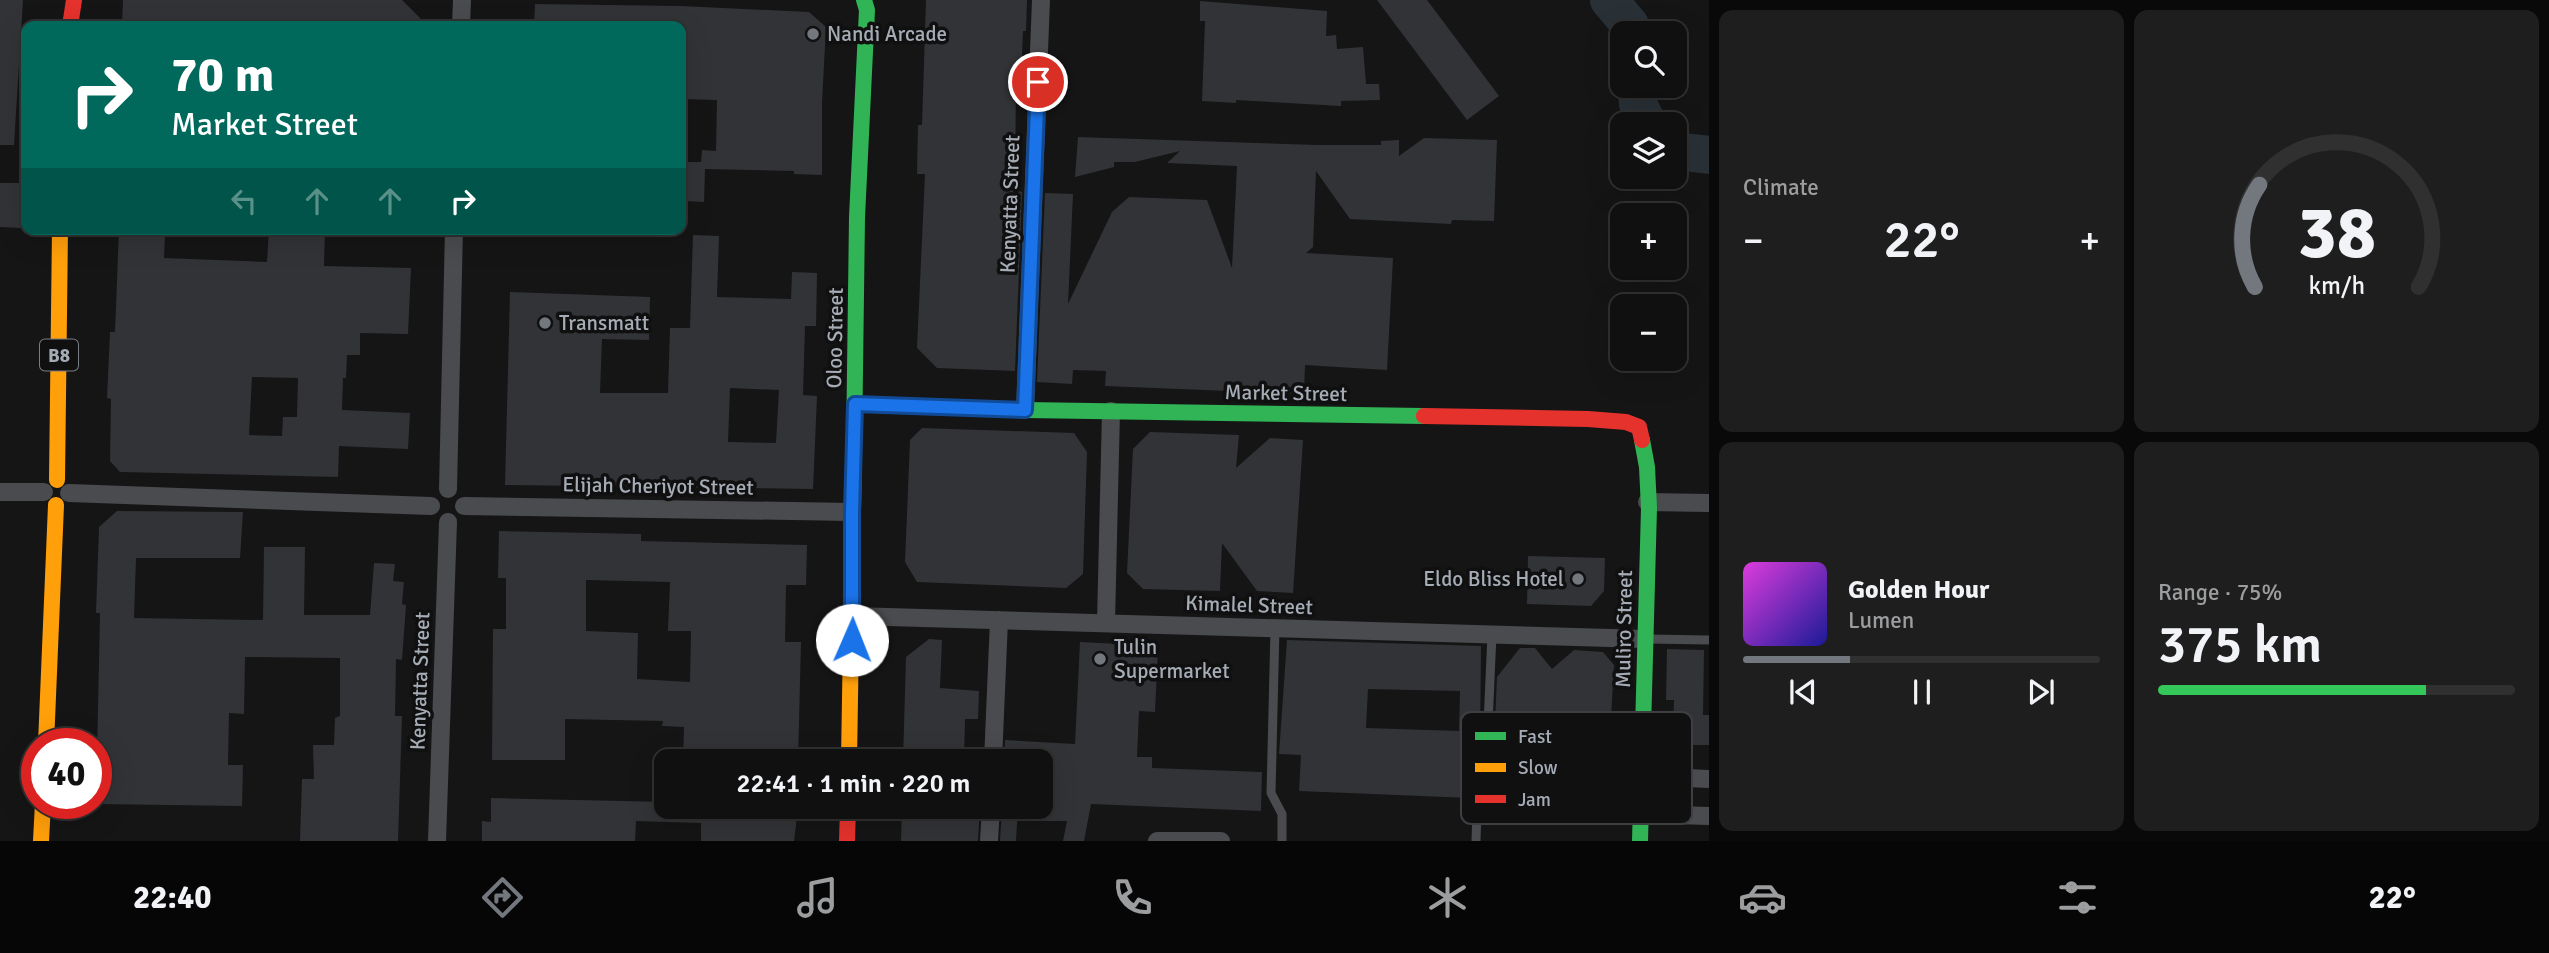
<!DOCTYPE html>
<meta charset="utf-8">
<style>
:root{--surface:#101010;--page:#1e1e1e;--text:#f1f3f6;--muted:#9c9d9f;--line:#303030;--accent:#73777e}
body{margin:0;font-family:Signika,sans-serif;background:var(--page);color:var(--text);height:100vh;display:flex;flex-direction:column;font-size:26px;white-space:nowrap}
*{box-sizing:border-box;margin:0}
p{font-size:23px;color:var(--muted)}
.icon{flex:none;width:38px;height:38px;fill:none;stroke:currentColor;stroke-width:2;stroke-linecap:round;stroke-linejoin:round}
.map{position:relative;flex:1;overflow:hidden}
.details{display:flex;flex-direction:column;gap:10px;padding:10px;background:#090909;width:840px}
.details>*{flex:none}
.guide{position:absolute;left:21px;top:21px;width:665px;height:214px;border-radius:14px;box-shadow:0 7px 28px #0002,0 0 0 2px var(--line);background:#00695c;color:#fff;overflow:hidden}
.buttons{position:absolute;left:1610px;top:21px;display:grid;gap:14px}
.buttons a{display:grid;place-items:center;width:77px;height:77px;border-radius:14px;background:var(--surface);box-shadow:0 7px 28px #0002,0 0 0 2px var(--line);font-size:35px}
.speed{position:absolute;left:21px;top:728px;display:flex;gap:14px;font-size:35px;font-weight:700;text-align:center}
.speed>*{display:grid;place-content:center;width:91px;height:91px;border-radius:50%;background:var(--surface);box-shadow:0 7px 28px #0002,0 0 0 2px var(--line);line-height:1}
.speed .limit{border:10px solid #d22;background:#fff;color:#111}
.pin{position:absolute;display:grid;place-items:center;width:60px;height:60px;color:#fff;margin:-30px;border:4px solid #fff;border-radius:50%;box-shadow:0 2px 7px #0007}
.me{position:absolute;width:77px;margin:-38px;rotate:1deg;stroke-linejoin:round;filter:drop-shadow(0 0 5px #0008)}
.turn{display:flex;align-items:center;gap:24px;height:147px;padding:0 35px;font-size:32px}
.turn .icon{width:91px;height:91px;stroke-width:2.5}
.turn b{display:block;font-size:49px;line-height:60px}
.lanes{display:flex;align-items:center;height:66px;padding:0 35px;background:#0003;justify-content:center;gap:35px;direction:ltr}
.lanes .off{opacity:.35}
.big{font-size:52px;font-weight:600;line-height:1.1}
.details .widget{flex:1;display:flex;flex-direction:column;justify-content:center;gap:10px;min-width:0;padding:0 24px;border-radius:14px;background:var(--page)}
.details .dial{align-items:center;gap:0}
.dial svg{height:182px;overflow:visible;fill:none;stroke:var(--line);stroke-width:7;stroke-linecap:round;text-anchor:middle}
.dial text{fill:var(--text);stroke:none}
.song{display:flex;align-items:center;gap:21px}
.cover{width:84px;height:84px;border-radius:10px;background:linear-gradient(135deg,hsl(300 70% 55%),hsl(240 70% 35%))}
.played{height:7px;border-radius:4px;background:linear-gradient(90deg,var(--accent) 30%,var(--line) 30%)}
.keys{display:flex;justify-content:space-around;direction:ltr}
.heat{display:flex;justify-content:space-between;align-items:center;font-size:38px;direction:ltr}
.charge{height:10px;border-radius:5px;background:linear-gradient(90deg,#34c759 75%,var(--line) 0)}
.details .tiles{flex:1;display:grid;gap:10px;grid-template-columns:repeat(2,1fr)}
.trip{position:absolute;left:654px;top:749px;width:399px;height:70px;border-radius:14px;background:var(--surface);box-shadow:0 7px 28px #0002,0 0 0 2px var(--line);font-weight:600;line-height:70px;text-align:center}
.tab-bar{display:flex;height:112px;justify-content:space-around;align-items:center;background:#060606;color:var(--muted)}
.tab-bar .icon{width:49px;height:49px}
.tab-bar .current{color:var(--accent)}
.tab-bar b{font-size:32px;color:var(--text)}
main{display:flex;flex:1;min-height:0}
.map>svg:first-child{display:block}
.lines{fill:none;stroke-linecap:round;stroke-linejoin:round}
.river{stroke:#293137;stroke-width:38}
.building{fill:#323336;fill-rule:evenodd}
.lane{stroke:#4a4b4e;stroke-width:9}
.street{stroke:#4a4b4e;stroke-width:18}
.fast{stroke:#30b455;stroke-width:16}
.slow{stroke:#ff9f0a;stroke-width:16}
.jam{stroke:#e5322d;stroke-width:16}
.route-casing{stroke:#114b97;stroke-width:18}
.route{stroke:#1a73e8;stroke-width:12}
.poi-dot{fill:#73777e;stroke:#101011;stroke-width:2.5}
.labels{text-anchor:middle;stroke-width:7;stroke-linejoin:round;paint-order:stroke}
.shield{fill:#101011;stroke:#797d84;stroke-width:2}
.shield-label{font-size:19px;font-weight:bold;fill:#a6acb6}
.poi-label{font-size:21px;fill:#a6acb6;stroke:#101011;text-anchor:start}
.street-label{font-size:21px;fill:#a6acb6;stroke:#101011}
.key{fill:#101011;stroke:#3d3f43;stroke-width:2}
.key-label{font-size:19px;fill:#a6acb6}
</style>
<main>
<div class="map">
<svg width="1709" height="841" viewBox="0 0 1709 841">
<rect width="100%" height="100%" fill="#151516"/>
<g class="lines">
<path class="river" d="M1609,0L1630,25L1631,33
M1636,86L1638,104L1648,124
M1675,151L1709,155"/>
</g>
<path class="building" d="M0,0H23L14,145H0Z
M123,0H402L428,26H294L207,23V26H122Z
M926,0H1027L1026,31H1023L1021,79H1016L1015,190L1022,192L1015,371L937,368L917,348L925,174H917L918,125H922Z
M1377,0H1427L1499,96L1467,120Z
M1200,1L1327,11L1326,36L1336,35L1337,49L1363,47L1366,84H1379L1380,100L1341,101V106L1236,100V103L1202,101L1205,21H1200Z
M535,4L681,6L809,12L826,27L822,103V175L794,174V171L705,169L704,202L686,201L688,162H701L702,150L716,151L717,100L681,99V26H534Z
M1078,137L1317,145H1381V141L1399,140V156L1424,138L1497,140L1494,221L1452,220L1451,224L1350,219L1316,171L1313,247L1306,253L1393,258L1387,370L1305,365L1304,394L1105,386L1106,371L1073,370L1072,384L1037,382L1045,193L1073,194L1068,304L1112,212L1129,197L1207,200L1232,268L1237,166L1167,163L1180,151L1135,162H1114V167L1075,177Z
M0,183H23L21,228L0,227Z
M119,229H150V234L165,235L164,258L267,262L269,229H325L324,266L411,268L408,334L360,333V355H347L346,378H343L342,410L410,413L408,449L339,446L338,477L120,472L110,461L111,399L107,398L110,332H115ZM252,377L298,378L297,417H283L282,436L249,435Z
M693,235L719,236L717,297L791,299L792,272L817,273L816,326H805L803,395L817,396L813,489L505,485L510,292L650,297L649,340L602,339L600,393H668L670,328H690ZM730,388L779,390L776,443L728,442Z
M922,428L1074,433L1087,452L1083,574L1066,588L917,582L905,562L910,440Z
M1150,432L1239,435L1236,468L1270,438L1303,440L1293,593L1257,591L1222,543L1220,591L1143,589L1127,573L1133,449Z
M117,511L243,512L240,558H136L134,618L263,620L264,547H305L304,615H370L374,563L395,564L393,581L404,582L402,604L406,605L402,660L396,659L395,716H402L398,841H300L302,779H314L313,745H334L335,718L340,716V658L245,657L244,714L229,713L228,765H243L242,806L96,804L100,613H96L99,527Z
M499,531L641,534V541L807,545L806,585H786L785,642H801L798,761H683L684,727L662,726L663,721L565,719V760H492L493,629H506V578H498ZM586,580L670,582L668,631H691L690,682L637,679L638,633L586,631Z
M1528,556L1605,558L1604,591L1591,606L1527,604Z
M929,639L942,640L940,688L979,691L978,719H965L964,761H903L906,657Z
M1287,640L1481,646L1480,746H1476L1470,798L1299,791L1301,755L1279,754ZM1368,689L1460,691L1459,731L1366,728Z
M1080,642L1158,646L1155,712L1139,711L1137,757H1152V768L1262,772L1261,811L1091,804L1084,841H1063L1067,821H1041V761H1004L1005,740L1075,744Z
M1520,648H1535L1552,669L1574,650L1603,652L1614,665L1609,753L1494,747L1497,677Z
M1667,649L1704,650L1703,715H1709V745H1682L1673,734L1674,700H1666Z
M491,798L667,802V807H797L796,825L794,841H701V823L636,821L635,841H482V821L491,822Z
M902,807H980L978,841H901Z
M1002,807H1018L1016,841H1000Z"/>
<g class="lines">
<path class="lane" d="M1275,628L1271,793L1282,814V841
M1648,639L1709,640
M1486,769L1642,776
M1476,841L1478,781L1486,769L1492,634"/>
<path class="street" d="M461,26L462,0
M1025,410L1041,0
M448,489L454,229
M0,492H44
M69,493L431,506
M1647,502L1709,503
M464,506L852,512
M853,616L1645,639
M1106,623L1111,411
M993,761L999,620
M1643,776L1709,779
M1641,814L1709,816
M437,841L448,522
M989,841L991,807
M1157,841H1221"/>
<path class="fast" d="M855,404L1025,410L1424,416
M854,448L857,217L867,10L864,0
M1640,841L1649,508L1647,467L1642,440"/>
<path class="slow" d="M57,480L60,229
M46,744L56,505
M849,761L854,448
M41,841L43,803"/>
<path class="jam" d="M70,26L74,0
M1424,416L1588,419L1626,422L1639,427L1642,440
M847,841L848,807"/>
</g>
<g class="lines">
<g class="route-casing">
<path id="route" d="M852,640V512L855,404L1025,410L1038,82"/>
</g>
<use href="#route" class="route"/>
</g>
<g class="poi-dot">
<circle cx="813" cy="34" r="7"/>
<circle cx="545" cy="323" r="7"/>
<circle cx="1578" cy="579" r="7"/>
<circle cx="1100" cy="659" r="7"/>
</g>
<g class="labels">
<rect class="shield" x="40" y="339.5" width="38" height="31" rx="5"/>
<g class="shield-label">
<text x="59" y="362">B8</text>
</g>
<g class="poi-label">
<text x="827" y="41">Nandi Arcade</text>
<text x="559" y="330">Transmatt</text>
<text x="1564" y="586" text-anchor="end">Eldo Bliss Hotel</text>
<text x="1114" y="654">Tulin<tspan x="1114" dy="24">Supermarket</tspan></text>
</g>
<g class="street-label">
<text transform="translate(1010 204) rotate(-88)" y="7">Kenyatta Street</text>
<text transform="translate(835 338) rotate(-89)" y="7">Oloo Street</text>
<text transform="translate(1286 393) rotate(1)" y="7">Market Street</text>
<text transform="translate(658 486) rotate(1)" y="7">Elijah Cheriyot Street</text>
<text transform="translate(1249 605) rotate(2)" y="7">Kimalel Street</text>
<text transform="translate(1624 629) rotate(-89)" y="7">Muliro Street</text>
<text transform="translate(420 681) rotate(-88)" y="7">Kenyatta Street</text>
</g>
</g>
<rect x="1461" y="712" width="231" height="112" rx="10" class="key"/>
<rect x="1475" y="732" width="31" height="8" fill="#30b455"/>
<rect x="1475" y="763" width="31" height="9" fill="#ff9f0a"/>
<rect x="1475" y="795" width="31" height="8" fill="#e5322d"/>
<g class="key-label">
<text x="1518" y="743">Fast</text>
<text x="1518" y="774">Slow</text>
<text x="1518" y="806">Jam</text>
</g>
</svg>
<div class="buttons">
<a><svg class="icon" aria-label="search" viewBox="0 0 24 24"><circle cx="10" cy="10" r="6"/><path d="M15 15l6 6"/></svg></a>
<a><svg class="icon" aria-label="layers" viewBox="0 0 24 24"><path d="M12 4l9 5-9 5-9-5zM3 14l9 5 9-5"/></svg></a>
<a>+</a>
<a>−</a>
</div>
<div class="speed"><div class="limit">40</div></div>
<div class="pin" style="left:1038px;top:82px;background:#d93025"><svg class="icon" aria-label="arrive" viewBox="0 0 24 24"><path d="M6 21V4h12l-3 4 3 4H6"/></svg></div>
<svg class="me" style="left:852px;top:640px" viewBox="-20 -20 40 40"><circle r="19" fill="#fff"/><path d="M0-13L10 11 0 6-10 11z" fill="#1a73e8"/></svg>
<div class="trip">22:41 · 1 min · 220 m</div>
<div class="guide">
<div class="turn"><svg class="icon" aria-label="right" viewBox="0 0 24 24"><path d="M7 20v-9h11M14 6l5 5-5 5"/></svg><div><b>70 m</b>Market Street</div></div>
<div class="lanes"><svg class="icon off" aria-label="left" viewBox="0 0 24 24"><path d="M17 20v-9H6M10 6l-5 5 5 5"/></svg><svg class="icon off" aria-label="ahead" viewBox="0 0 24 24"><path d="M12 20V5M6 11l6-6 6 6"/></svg><svg class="icon off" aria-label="ahead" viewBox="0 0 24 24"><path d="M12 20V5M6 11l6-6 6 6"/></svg><svg class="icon" aria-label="right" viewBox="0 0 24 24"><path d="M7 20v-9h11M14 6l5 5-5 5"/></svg></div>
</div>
</div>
<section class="details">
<div class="tiles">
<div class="widget"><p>Climate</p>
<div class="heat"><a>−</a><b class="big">22°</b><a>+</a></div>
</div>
<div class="widget dial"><svg viewBox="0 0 100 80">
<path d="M14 69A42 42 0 1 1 86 69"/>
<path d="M14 69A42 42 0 0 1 16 24" stroke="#73777e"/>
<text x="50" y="56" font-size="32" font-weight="700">38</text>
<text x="50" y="72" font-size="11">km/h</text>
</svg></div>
<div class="widget">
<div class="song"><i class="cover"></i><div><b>Golden Hour</b><p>Lumen</p></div></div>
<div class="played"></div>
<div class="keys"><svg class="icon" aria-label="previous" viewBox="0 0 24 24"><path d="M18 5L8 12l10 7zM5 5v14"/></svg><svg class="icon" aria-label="pause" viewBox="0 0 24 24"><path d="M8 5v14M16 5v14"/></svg><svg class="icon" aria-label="next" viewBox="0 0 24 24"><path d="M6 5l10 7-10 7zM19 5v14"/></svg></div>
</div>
<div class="widget"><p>Range · 75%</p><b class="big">375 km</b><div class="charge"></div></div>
</div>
</section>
</main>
<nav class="tab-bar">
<b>22:40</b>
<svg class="icon current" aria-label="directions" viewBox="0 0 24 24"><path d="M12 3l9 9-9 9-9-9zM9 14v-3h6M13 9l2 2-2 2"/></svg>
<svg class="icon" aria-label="music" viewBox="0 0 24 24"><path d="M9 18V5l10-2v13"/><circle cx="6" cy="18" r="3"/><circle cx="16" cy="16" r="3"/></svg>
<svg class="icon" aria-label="phone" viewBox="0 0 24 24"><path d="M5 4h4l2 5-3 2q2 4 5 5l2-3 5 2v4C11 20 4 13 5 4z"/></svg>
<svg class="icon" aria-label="climate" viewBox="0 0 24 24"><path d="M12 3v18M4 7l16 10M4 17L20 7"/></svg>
<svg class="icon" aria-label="car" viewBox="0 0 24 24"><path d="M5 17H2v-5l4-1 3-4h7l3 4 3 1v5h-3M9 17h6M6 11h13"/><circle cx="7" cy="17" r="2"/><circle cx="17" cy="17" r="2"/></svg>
<svg class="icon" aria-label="filters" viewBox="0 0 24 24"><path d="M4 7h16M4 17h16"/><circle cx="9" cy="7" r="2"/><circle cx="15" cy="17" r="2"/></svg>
<b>22°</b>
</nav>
